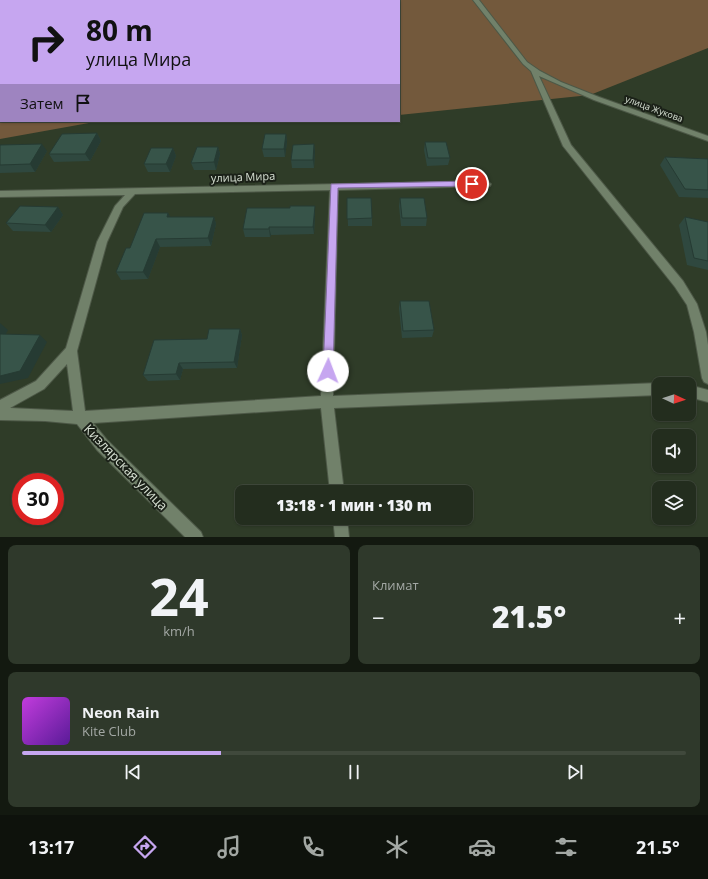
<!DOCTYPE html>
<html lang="ru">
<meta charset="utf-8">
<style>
:root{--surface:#232d1e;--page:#2f392b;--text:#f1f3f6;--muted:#a3a8a4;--line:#40493c;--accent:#c6a6f0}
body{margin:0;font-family:"Open Sans",sans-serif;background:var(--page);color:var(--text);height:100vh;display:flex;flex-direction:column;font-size:15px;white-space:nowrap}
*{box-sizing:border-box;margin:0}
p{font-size:13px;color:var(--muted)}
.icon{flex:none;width:22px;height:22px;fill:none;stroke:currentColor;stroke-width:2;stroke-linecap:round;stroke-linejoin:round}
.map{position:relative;height:537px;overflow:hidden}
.panel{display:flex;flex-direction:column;gap:8px;padding:8px;background:#131910;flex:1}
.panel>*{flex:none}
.top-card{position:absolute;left:0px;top:0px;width:400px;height:122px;box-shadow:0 1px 3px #0004,0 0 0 1px var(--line);background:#c6a6f0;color:#111;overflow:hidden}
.needle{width:26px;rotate:93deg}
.tools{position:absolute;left:652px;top:377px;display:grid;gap:8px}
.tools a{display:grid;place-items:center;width:44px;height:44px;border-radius:8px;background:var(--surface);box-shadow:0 1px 3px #0004,0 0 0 1px var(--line);font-size:20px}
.speed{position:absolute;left:12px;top:473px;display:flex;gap:8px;font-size:20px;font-weight:700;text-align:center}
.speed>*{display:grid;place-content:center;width:52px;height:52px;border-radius:50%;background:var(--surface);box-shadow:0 1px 3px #0004,0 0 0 1px var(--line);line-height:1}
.speed .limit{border:6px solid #d22;background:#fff;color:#111}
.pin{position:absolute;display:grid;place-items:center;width:34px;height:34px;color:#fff;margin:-17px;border:2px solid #fff;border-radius:50%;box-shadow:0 1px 4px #0007}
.me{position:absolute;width:44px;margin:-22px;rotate:2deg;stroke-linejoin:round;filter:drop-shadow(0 0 3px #0008)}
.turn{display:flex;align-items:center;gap:14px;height:84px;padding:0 20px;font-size:18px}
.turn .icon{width:52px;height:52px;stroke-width:2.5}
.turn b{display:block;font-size:28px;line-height:34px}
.then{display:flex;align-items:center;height:38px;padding:0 20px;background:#0003;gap:8px;font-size:15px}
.big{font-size:30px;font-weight:800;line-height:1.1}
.panel .widget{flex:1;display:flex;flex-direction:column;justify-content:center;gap:6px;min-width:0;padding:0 14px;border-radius:8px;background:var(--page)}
.panel .dial{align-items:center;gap:0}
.dial b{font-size:52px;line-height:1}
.song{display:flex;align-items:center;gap:12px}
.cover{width:48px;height:48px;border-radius:6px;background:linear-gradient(135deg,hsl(290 70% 55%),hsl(270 70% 35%))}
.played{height:4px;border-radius:2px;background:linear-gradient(90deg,var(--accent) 30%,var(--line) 30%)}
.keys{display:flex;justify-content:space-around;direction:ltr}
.heat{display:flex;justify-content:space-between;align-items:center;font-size:22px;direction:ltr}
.panel .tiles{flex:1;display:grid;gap:8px;grid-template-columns:1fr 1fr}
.widget:last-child{grid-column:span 2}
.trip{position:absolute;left:235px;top:485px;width:238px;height:40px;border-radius:8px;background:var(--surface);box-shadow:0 1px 3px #0004,0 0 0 1px var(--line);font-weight:800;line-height:40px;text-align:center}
.menu{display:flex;height:64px;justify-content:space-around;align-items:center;background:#0e120c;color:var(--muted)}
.menu .icon{width:28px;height:28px}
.menu .active{color:var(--accent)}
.menu b{font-size:18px;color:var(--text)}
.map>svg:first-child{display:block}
.green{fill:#73593c}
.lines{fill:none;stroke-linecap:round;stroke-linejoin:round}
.minor-casing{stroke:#4d5847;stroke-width:2}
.minor{fill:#71816a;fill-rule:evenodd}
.wall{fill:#2f483f}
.shaded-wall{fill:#263b33}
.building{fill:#375449;stroke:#263b33}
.route{fill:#c6a6f0;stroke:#816c9c}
.labels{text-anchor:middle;stroke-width:4;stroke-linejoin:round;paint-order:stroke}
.far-street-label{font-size:9px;fill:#d7e0d3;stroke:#1b2118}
.street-label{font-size:11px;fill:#d7e0d3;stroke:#1b2118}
.near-street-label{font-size:13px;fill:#d7e0d3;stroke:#1b2118}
</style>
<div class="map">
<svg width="708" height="537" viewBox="0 0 708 537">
<rect width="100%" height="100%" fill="#2f3c28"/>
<path class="green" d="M0,0H708V48L590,95L399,115V1H1V121H100L0,139Z"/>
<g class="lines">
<g class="minor-casing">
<path id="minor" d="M44,0H51L43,1Z
M473,0H479L527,62L540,71L561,82L599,97L708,136V141L594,100L539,76L571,145L683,281L697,304L706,332L708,345V384L704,382L702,378L694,332L687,305L675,287L563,146L531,71L523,64Z
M0,21H1V25H0Z
M487,181L491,184L490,186L338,190L333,396L659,383L661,384H659V395L334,408L344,492H330L321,408L93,423L107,440L201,532L203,537H185L97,450L77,424L45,421L0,420V400L36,381L66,348L97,242L115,206L125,195L0,197V191ZM330,190L321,396L85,411L77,351L107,242L123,207L135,194ZM67,364L73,411L10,408L44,389Z
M689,385L708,390V402L689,397Z
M333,518H347L349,537H335Z"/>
</g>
<use href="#minor" class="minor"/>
</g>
<path class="wall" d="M97,133L101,141L90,161L54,162L49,154Z
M286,134L287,142L285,157H264L262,149Z
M425,142L450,158L448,165L427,166L424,150Z
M314,144L315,152L314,168H292L291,160Z
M0,145L47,151L35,172L0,173Z
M218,147L220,154L216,170H194L191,163Z
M173,148L176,156L170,172H148L144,164Z
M665,157L708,159V198L679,197L660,165Z
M347,198L372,218V226H348Z
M400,198L427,218L426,226H401L399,206Z
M315,206V214L314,234L271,235L270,237H245L243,229L290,208Z
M58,207L63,215L51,232L13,231L6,223Z
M168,213L170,217H214L216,224L211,246L160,247L148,279L121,280L116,272L130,248Z
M685,217L708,222V270L687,265L679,225Z
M400,301L434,330L432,337L402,338L399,308Z
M240,329L242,335L237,368L183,369L180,380L148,381L143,375L207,339Z"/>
<path class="shaded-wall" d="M97,133L101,141L90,161L85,154Z
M286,134L287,142L285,157L284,149Z
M42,144L47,151L35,172L30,164Z
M314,144L315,152L314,168L313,160Z
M218,147L220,154L216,170L214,162Z
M173,148L176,156L170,172L166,164Z
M315,206V214L314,234L313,227Z
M58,207L63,215L51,232L45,225Z
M168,213L172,220L167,217Z
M214,217L216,224L211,246L208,238Z
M269,227L271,235L270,237L269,229Z
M156,239L160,247L148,279L143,272Z
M0,323L8,330L2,341L0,339Z
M240,329L242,335L237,368L234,362Z
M40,335L47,342L28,378L0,384V376Z
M179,363L183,369L180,380L176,374Z"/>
<path class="building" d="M97,133L85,154H49L62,134Z
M265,134H286L284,149H262Z
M425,142H446L450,158H428Z
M42,144L30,164L0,165V145Z
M314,144L313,160H291L293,145Z
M197,147H218L214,162L191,163Z
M151,148H173L166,164H144Z
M665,157L708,159V190L685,189Z
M347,198H371L372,218L347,219Z
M400,198H424L427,218H402Z
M20,206L58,207L45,225L6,223Z
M290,206H315L313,227H269V229H243L247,208H290Z
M144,213H168L167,217H214L208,238L156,239L143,272H116L126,248H130Z
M685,217L708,222V261L694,258Z
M400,301H429L434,330L403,331Z
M209,329H240L234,362L179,363L176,374L143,375L154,340L207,339Z
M0,334L40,335L20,371L0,376Z"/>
<path class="route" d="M472,181L476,184L474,186L338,188L333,371L332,375L328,376L324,375L323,371L331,184Z"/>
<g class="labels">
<g class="far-street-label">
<text transform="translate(654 109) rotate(20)" y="3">улица Жукова</text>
</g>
<g class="street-label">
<text transform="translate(243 177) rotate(-2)" y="4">улица Мира</text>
</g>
<g class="near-street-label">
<text transform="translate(126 467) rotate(46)" y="5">Кизлярская улица</text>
</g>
</g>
</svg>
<div class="tools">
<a><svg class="needle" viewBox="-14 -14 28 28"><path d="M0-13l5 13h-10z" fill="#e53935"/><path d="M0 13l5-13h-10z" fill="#a3a8a4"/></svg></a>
<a><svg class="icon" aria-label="sound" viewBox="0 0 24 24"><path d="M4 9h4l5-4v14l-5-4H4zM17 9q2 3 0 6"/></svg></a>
<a><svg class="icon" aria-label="layers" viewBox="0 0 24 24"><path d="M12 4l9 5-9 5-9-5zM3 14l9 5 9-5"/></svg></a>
</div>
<div class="speed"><div class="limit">30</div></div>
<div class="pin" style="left:472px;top:184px;background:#d93025"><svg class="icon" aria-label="arrive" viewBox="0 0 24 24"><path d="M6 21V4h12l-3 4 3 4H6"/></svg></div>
<svg class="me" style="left:328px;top:371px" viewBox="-20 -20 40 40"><circle r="19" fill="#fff"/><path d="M0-13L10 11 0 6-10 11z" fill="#c6a6f0"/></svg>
<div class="trip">13:18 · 1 мин · 130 m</div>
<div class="top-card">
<div class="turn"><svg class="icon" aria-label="right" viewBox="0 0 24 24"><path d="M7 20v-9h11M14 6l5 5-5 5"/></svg><div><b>80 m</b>улица Мира</div></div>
<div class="then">Затем<svg class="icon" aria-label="arrive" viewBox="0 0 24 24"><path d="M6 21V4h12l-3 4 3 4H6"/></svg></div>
</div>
</div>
<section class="panel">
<div class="tiles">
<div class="widget dial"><b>24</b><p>km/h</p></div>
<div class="widget"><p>Климат</p>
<div class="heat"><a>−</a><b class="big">21.5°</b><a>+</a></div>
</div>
<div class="widget">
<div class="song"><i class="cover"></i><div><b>Neon Rain</b><p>Kite Club</p></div></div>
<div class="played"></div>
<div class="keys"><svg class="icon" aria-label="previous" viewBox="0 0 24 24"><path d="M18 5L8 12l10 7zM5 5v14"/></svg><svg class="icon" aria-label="pause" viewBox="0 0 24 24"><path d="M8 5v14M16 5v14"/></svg><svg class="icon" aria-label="next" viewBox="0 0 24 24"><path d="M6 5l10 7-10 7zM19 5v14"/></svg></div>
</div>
</div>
</section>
<nav class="menu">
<b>13:17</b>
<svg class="icon active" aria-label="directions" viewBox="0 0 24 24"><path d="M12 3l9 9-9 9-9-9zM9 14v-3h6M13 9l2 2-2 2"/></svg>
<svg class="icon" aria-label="music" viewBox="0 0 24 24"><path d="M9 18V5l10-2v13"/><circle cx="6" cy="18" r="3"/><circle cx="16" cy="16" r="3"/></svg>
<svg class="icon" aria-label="phone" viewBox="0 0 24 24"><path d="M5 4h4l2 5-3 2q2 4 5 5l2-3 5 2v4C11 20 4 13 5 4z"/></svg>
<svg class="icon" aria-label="climate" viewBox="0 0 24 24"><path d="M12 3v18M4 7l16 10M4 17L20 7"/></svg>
<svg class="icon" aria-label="car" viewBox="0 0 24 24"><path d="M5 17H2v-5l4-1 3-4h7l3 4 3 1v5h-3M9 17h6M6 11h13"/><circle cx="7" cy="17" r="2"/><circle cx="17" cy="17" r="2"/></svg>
<svg class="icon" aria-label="filters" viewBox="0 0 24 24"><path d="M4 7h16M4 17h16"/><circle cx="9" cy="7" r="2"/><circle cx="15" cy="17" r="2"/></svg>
<b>21.5°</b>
</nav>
